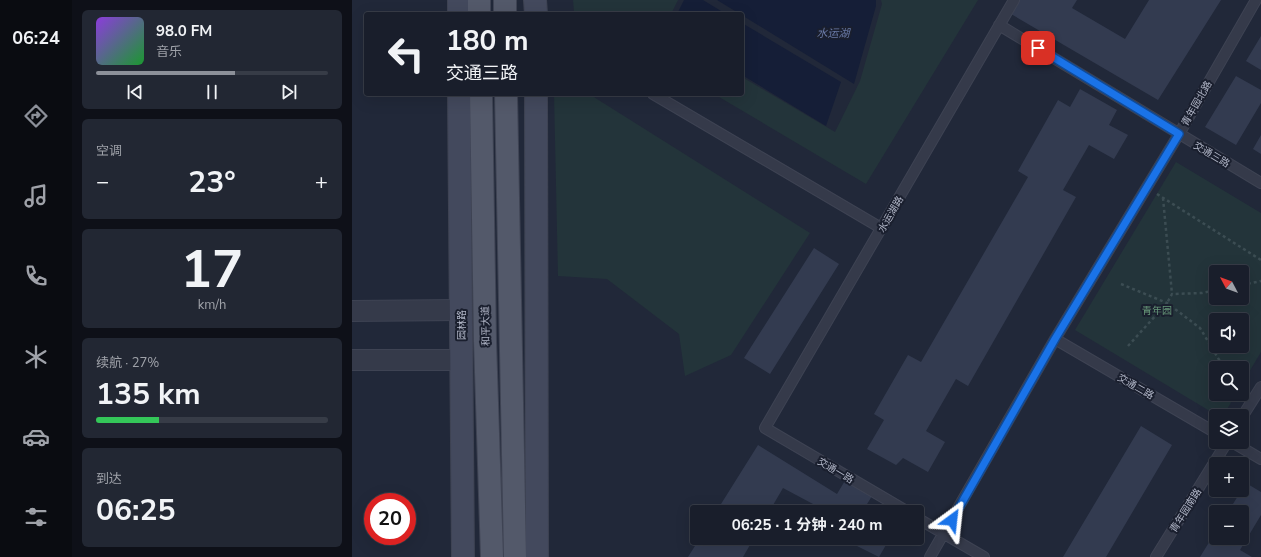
<!DOCTYPE html>
<html lang="zh">
<meta charset="utf-8">
<style>
:root{--surface:#191e2b;--page:#222733;--text:#f1f3f6;--muted:#9fa2a9;--line:#373c47;--accent:#8c9099}
body{margin:0;font-family:"Nunito Sans","Noto Sans SC",sans-serif;background:var(--page);color:var(--text);height:100vh;display:flex;flex-direction:column;font-size:15px;white-space:nowrap}
*{box-sizing:border-box;margin:0}
p{font-size:13px;color:var(--muted)}
.icon{flex:none;width:22px;height:22px;fill:none;stroke:currentColor;stroke-width:2;stroke-linecap:round;stroke-linejoin:round}
.map{position:relative;flex:1;overflow:hidden}
.sheet{display:flex;flex-direction:column;gap:10px;padding:10px;background:#0e1018;width:280px}
.sheet>*{flex:none}
.guide{position:absolute;left:12px;top:12px;width:380px;height:84px;border-radius:4px;box-shadow:0 4px 16px #0002,0 0 0 1px var(--line);background:#191e2b;color:var(--text);overflow:hidden}
.needle{width:26px;rotate:311deg}
.buttons{position:absolute;left:857px;top:265px;display:grid;gap:8px}
.buttons a{display:grid;place-items:center;width:40px;height:40px;border-radius:4px;background:var(--surface);box-shadow:0 4px 16px #0002,0 0 0 1px var(--line);font-size:20px}
.speed{position:absolute;left:12px;top:493px;display:flex;gap:8px;font-size:20px;font-weight:700;text-align:center}
.speed>*{display:grid;place-content:center;width:52px;height:52px;border-radius:50%;background:var(--surface);box-shadow:0 4px 16px #0002,0 0 0 1px var(--line);line-height:1}
.speed .limit{border:6px solid #d22;background:#fff;color:#111}
.pin{position:absolute;display:grid;place-items:center;width:34px;height:34px;color:#fff;margin:-17px;border-radius:8px;box-shadow:0 2px 6px #0006}
.me{position:absolute;width:44px;margin:-22px;rotate:30deg;stroke-linejoin:round;filter:drop-shadow(0 0 3px #0008)}
.turn{display:flex;align-items:center;gap:14px;height:84px;padding:0 16px;font-size:18px}
.turn .icon{width:52px;height:52px;stroke-width:2.5}
.turn b{display:block;font-size:28px;line-height:34px}
.big{font-size:30px;font-weight:700;line-height:1.1}
.sheet .widget{flex:1;display:flex;flex-direction:column;justify-content:center;gap:6px;min-width:0;padding:0 14px;border-radius:6px;background:var(--page)}
.sheet .dial{align-items:center;gap:0}
.dial b{font-size:52px;line-height:1}
.song{display:flex;align-items:center;gap:12px}
.cover{width:48px;height:48px;border-radius:6px;background:linear-gradient(135deg,hsl(270 70% 55%),hsl(130 70% 35%))}
.played{height:4px;border-radius:2px;background:linear-gradient(90deg,var(--accent) 60%,var(--line) 60%)}
.keys{display:flex;justify-content:space-around;direction:ltr}
.heat{display:flex;justify-content:space-between;align-items:center;font-size:22px;direction:ltr}
.charge{height:6px;border-radius:3px;background:linear-gradient(90deg,#34c759 27%,var(--line) 0)}
.trip{position:absolute;left:338px;top:505px;width:234px;height:40px;border-radius:4px;background:var(--surface);box-shadow:0 4px 16px #0002,0 0 0 1px var(--line);font-weight:700;line-height:40px;text-align:center}
main{display:flex;flex:1;min-height:0}
.dock{display:flex;flex-direction:column;width:72px;justify-content:space-around;align-items:center;background:#0a0c11;color:var(--muted)}
.dock .icon{width:28px;height:28px}
.dock .selected{color:var(--accent)}
.dock b{font-size:18px;color:var(--text)}
.map>svg:first-child{display:block}
.green{fill:#23343a;fill-rule:evenodd}
.water{fill:#151e37}
.building{fill:#333b50}
.lines{fill:none;stroke-linecap:round;stroke-linejoin:round}
.service-casing{stroke:#3e4353;stroke-width:12}
.minor-casing{stroke:#3e4353;stroke-width:22}
.secondary-casing{stroke:#3e4353;stroke-width:24}
.primary-casing{stroke:#3e4353;stroke-width:24}
.path{stroke:#3c4d53;stroke-width:2.5;stroke-dasharray:3 3;stroke-linecap:butt}
.service{stroke:#353a4a;stroke-width:10}
.minor{stroke:#353a4a;stroke-width:20}
.secondary{stroke:#43495d;stroke-width:22}
.primary{stroke:#53596a;stroke-width:22}
.route-casing{stroke:#114b97;stroke-width:10}
.route{stroke:#1a73e8;stroke-width:7}
.labels{text-anchor:middle;stroke-width:4;stroke-linejoin:round;paint-order:stroke}
.street-label{font-size:10px;fill:#b0b5c6;stroke:#1a1f2e}
.park-label{font-size:10px;fill:#679779;stroke:#1a1f2e}
.water-label{font-size:11px;font-style:italic;fill:#6979a5;stroke:#1a1f2e}
</style>
<main>
<nav class="dock">
<b>06:24</b>
<svg class="icon selected" aria-label="directions" viewBox="0 0 24 24"><path d="M12 3l9 9-9 9-9-9zM9 14v-3h6M13 9l2 2-2 2"/></svg>
<svg class="icon" aria-label="music" viewBox="0 0 24 24"><path d="M9 18V5l10-2v13"/><circle cx="6" cy="18" r="3"/><circle cx="16" cy="16" r="3"/></svg>
<svg class="icon" aria-label="phone" viewBox="0 0 24 24"><path d="M5 4h4l2 5-3 2q2 4 5 5l2-3 5 2v4C11 20 4 13 5 4z"/></svg>
<svg class="icon" aria-label="climate" viewBox="0 0 24 24"><path d="M12 3v18M4 7l16 10M4 17L20 7"/></svg>
<svg class="icon" aria-label="car" viewBox="0 0 24 24"><path d="M5 17H2v-5l4-1 3-4h7l3 4 3 1v5h-3M9 17h6M6 11h13"/><circle cx="7" cy="17" r="2"/><circle cx="17" cy="17" r="2"/></svg>
<svg class="icon" aria-label="filters" viewBox="0 0 24 24"><path d="M4 7h16M4 17h16"/><circle cx="9" cy="7" r="2"/><circle cx="15" cy="17" r="2"/></svg>
</nav>
<section class="sheet">
<div class="widget">
<div class="song"><i class="cover"></i><div><b>98.0 FM</b><p>音乐</p></div></div>
<div class="played"></div>
<div class="keys"><svg class="icon" aria-label="previous" viewBox="0 0 24 24"><path d="M18 5L8 12l10 7zM5 5v14"/></svg><svg class="icon" aria-label="pause" viewBox="0 0 24 24"><path d="M8 5v14M16 5v14"/></svg><svg class="icon" aria-label="next" viewBox="0 0 24 24"><path d="M6 5l10 7-10 7zM19 5v14"/></svg></div>
</div>
<div class="widget"><p>空调</p>
<div class="heat"><a>−</a><b class="big">23°</b><a>+</a></div>
</div>
<div class="widget dial"><b>17</b><p>km/h</p></div>
<div class="widget"><p>续航 · 27%</p><b class="big">135 km</b><div class="charge"></div></div>
<div class="widget"><p>到达</p><b class="big">06:25</b></div>
</section>
<div class="map">
<svg width="909" height="557" viewBox="0 0 909 557">
<rect width="100%" height="100%" fill="#212839"/>
<path class="green" d="M221,0H326L319,14H226L222,12Z
M529,0H626L514,184L362,94H390V77L483,132L508,81L530,4Z
M202,94H237L458,233L379,355L333,376L327,334L255,279L206,276Z
M824,162L909,213V352L890,384V368H864V394H884L871,416H866L723,330ZM864,272H890V298H864ZM864,320H890V346H864Z"/>
<path class="water" d="M332,0H351L374,14H325Z
M365,0H524V6L502,84Z
M390,23L489,82L474,126L390,75Z"/>
<path class="building" d="M667,0H725L720,8L773,39L797,0H869L806,100L659,14Z
M909,36V70L894,61Z
M884,76L909,90V103L884,145L853,127Z
M728,89L765,110L757,125L776,135L762,159L737,145L711,190L724,197L616,386L604,379L574,431L593,442L576,472L551,458L544,465L515,449L532,420L522,414L556,355L569,362L676,177L666,171L706,100L718,107Z
M909,135V154L901,149Z
M462,248L487,264L418,374L392,358Z
M789,426L820,445L754,557H711Z
M406,445L485,494L494,479L520,496L512,509L518,512H476L431,488L417,512H364Z
M894,483L909,492V515L888,550L900,557H848L864,531V538H890V512H876Z
M348,538H402L391,557H336Z
M489,538H538L527,557Z"/>
<g class="lines">
<g class="service-casing">
<path id="service" d="M647,25L909,183
M301,94L529,228
M703,339L864,433
M890,417L909,387
M880,442L909,459
M556,512L413,428L662,0
M565,518L632,557
M578,557L703,339L827,134L904,0
M804,557L875,442"/>
</g>
<g class="minor-casing">
<path id="minor" d="M0,311L109,310
M0,360H109"/>
</g>
<g class="secondary-casing">
<path id="secondary" d="M107,0V14
M183,0L184,14
M107,94L111,557
M184,94L185,557"/>
</g>
<g class="primary-casing">
<path id="primary" d="M127,0V14
M153,0V14
M129,94L133,341L140,557
M154,94L163,557"/>
</g>
<path class="path" d="M805,194L909,260
M811,198L820,294
M769,284L815,303L848,328L872,368
M890,285L909,281
M776,346L815,303L820,294L850,293L864,290"/>
<use href="#service" class="service"/>
<use href="#minor" class="minor"/>
<use href="#secondary" class="secondary"/>
<use href="#primary" class="primary"/>
</g>
<g class="lines">
<g class="route-casing">
<path id="route" d="M600,520L703,339L827,134L686,48"/>
</g>
<use href="#route" class="route"/>
</g>
<g class="labels">
<g class="street-label">
<text transform="translate(844 103) rotate(-60)" y="4">青年园北路</text>
<text transform="translate(860 154) rotate(31)" y="4">交通三路</text>
<text transform="translate(538 214) rotate(-60)" y="4">水运湖路</text>
<text transform="translate(109 325) rotate(-90)" y="4">园林路</text>
<text transform="translate(133 326) rotate(-91)" y="4">和平大道</text>
<text transform="translate(784 386) rotate(30)" y="4">交通二路</text>
<text transform="translate(484 470) rotate(31)" y="4">交通一路</text>
<text transform="translate(833 510) rotate(-58)" y="4">青年园南路</text>
</g>
<g class="park-label">
<text x="805" y="314">青年园</text>
</g>
<g class="water-label">
<text x="481" y="37">水运湖</text>
</g>
</g>
</svg>
<div class="buttons">
<a><svg class="needle" viewBox="-14 -14 28 28"><path d="M0-13l5 13h-10z" fill="#e53935"/><path d="M0 13l5-13h-10z" fill="#9fa2a9"/></svg></a>
<a><svg class="icon" aria-label="sound" viewBox="0 0 24 24"><path d="M4 9h4l5-4v14l-5-4H4zM17 9q2 3 0 6"/></svg></a>
<a><svg class="icon" aria-label="search" viewBox="0 0 24 24"><circle cx="10" cy="10" r="6"/><path d="M15 15l6 6"/></svg></a>
<a><svg class="icon" aria-label="layers" viewBox="0 0 24 24"><path d="M12 4l9 5-9 5-9-5zM3 14l9 5 9-5"/></svg></a>
<a>+</a>
<a>−</a>
</div>
<div class="speed"><div class="limit">20</div></div>
<div class="pin" style="left:686px;top:48px;background:#d93025"><svg class="icon" aria-label="arrive" viewBox="0 0 24 24"><path d="M6 21V4h12l-3 4 3 4H6"/></svg></div>
<svg class="me" style="left:600px;top:520px" viewBox="-20 -20 40 40"><path d="M0-17L14 15 0 8-14 15z" fill="#1a73e8" stroke="#fff" stroke-width="4"/></svg>
<div class="trip">06:25 · 1 分钟 · 240 m</div>
<div class="guide">
<div class="turn"><svg class="icon" aria-label="left" viewBox="0 0 24 24"><path d="M17 20v-9H6M10 6l-5 5 5 5"/></svg><div><b>180 m</b>交通三路</div></div>
</div>
</div>
</main>
